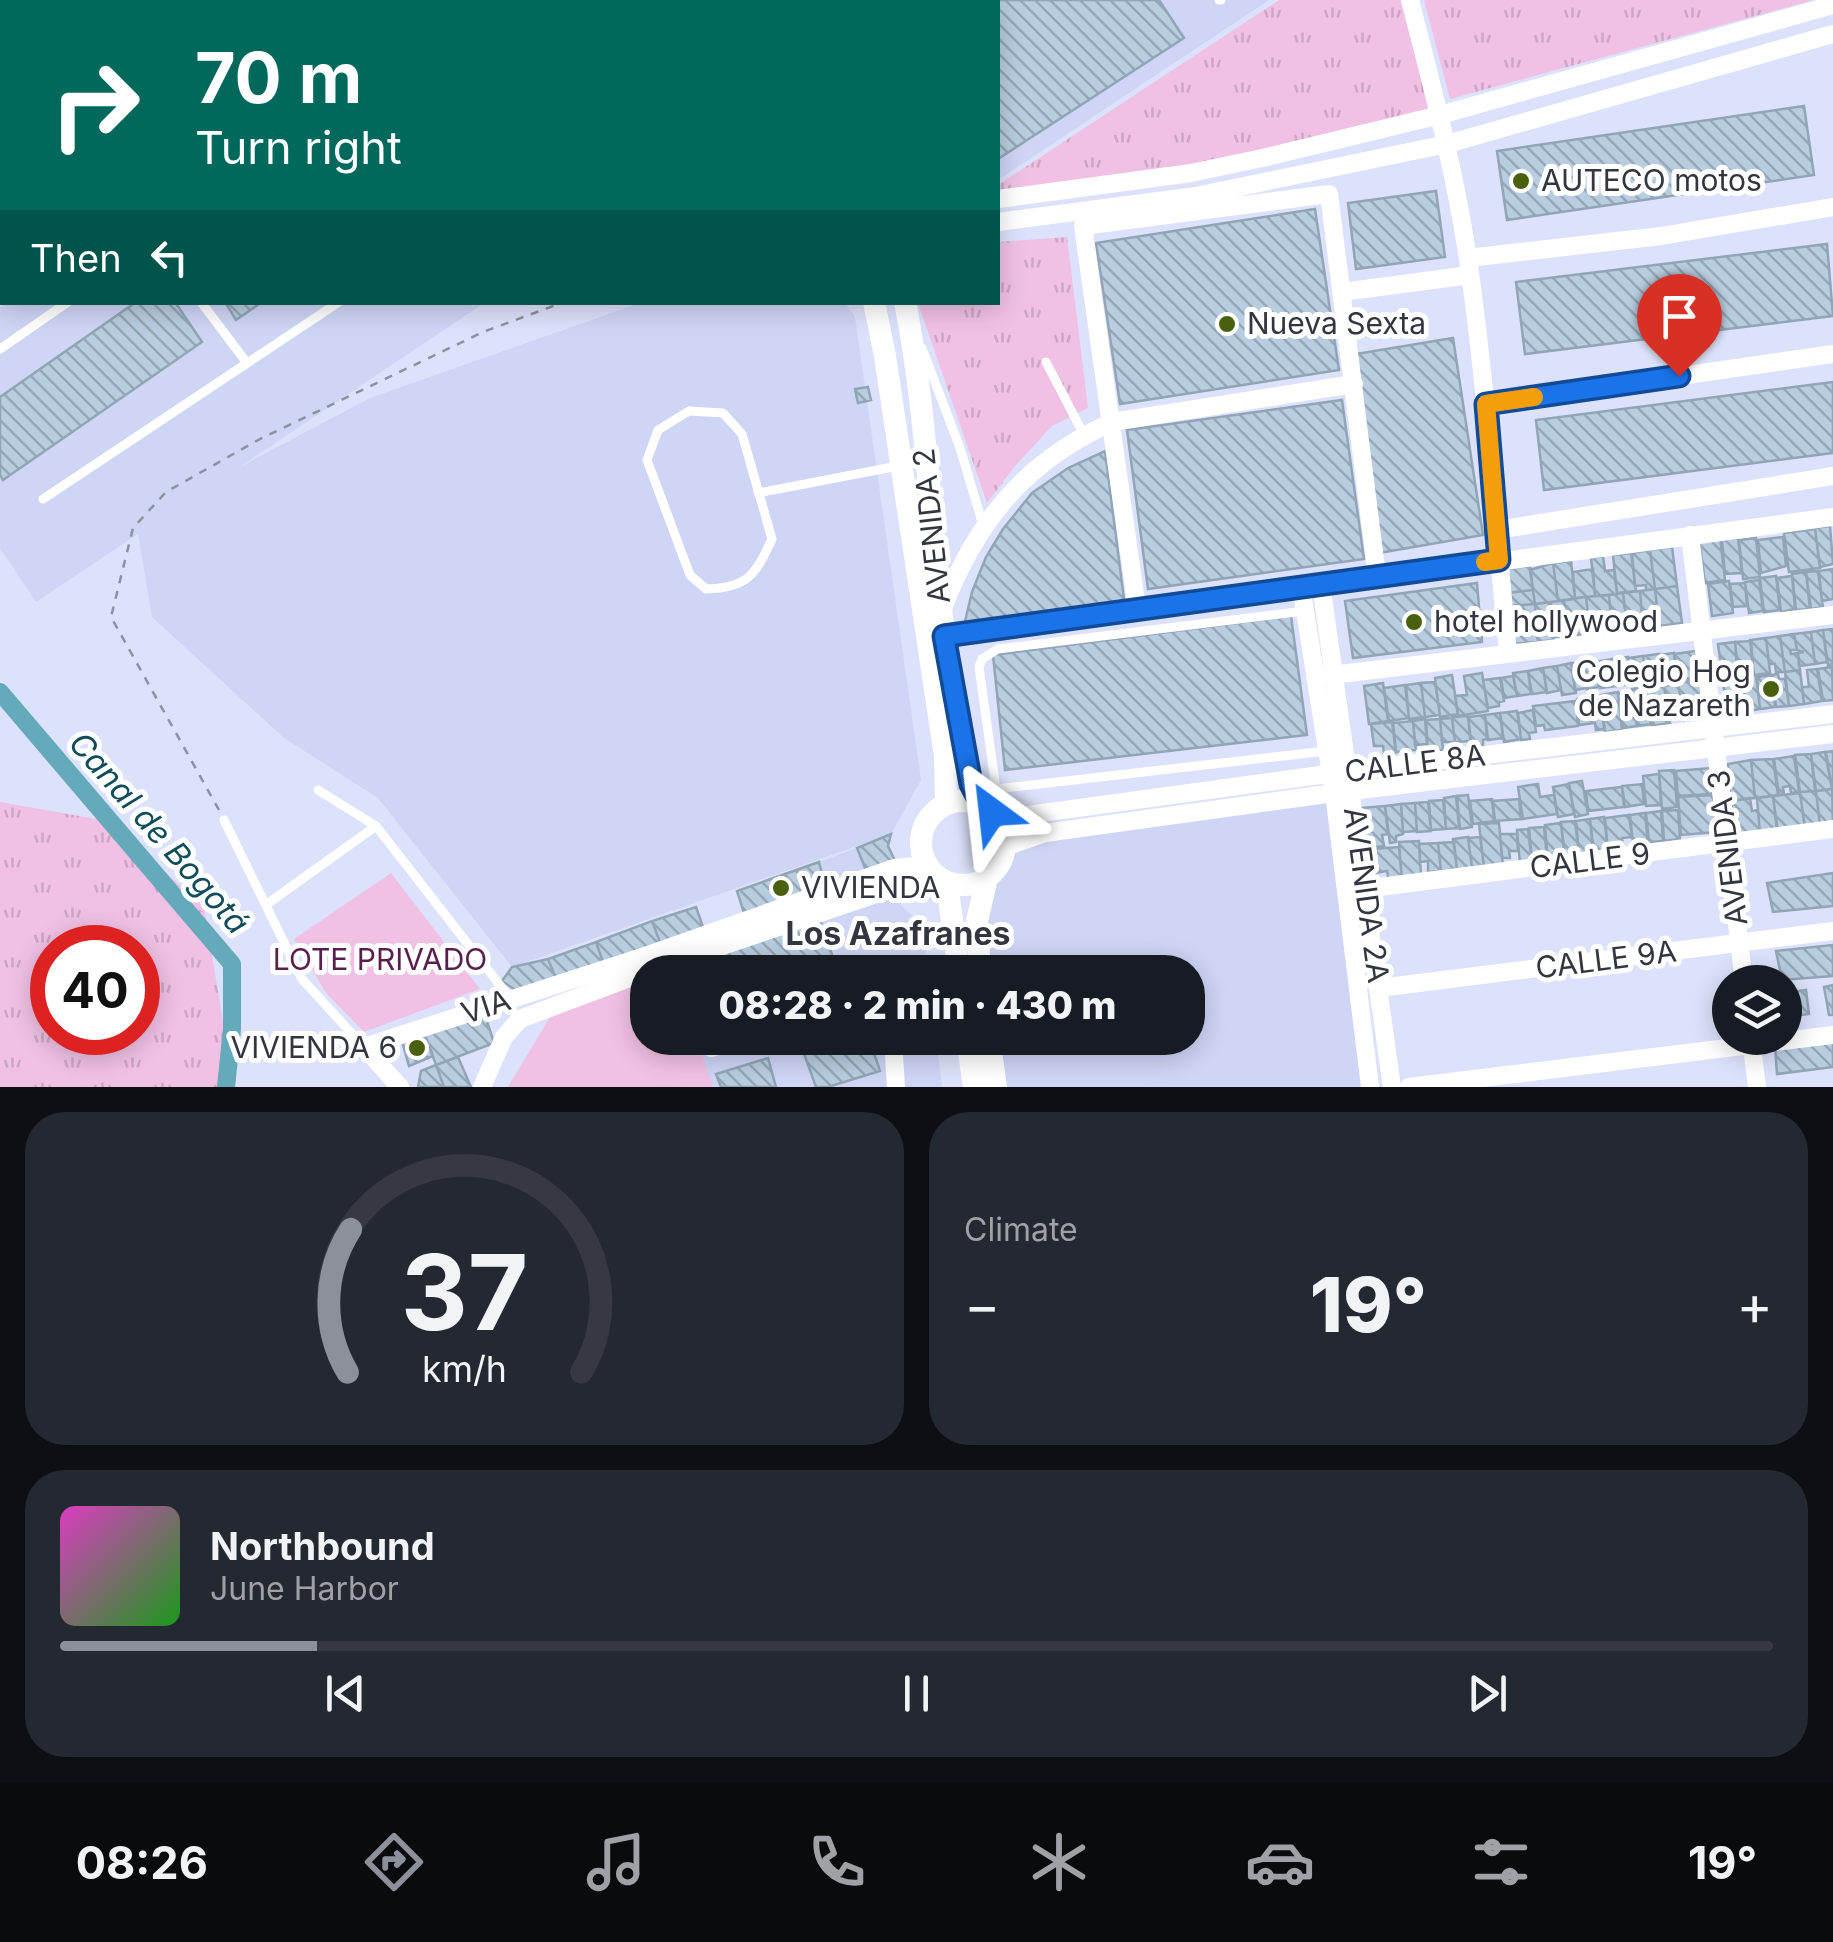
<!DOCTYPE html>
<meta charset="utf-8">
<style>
:root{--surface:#171b24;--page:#242831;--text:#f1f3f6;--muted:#9ea1a6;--line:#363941;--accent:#8c9099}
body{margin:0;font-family:Inter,sans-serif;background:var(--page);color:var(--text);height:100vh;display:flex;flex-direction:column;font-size:38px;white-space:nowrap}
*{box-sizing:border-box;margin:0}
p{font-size:32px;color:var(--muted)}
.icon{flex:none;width:55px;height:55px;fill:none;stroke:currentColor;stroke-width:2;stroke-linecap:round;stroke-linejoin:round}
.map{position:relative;height:1087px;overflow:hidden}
.panel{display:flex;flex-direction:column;gap:25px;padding:25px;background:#0d0f14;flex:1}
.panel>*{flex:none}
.banner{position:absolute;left:0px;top:0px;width:1000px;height:305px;box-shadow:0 5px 25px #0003;background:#00695c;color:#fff;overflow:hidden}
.controls{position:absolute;left:1712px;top:965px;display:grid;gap:20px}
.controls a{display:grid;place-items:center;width:90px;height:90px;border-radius:50%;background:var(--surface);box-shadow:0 5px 25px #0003;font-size:50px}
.speed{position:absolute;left:30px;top:925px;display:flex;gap:20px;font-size:50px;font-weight:700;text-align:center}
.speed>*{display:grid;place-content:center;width:130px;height:130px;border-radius:50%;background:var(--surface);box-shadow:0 5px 25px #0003;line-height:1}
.speed .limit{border:15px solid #d22;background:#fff;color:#111}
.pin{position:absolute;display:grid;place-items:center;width:85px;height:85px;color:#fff;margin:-102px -42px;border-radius:50% 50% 50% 0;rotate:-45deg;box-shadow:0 0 10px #0007}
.pin .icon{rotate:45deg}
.me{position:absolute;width:110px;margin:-55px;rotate:330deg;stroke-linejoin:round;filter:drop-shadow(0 0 8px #0008)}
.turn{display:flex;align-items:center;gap:35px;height:210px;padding:0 30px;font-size:45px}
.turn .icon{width:130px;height:130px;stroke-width:2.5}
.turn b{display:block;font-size:70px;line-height:85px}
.then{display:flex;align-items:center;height:95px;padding:0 30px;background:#0003;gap:20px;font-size:38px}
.big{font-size:75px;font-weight:800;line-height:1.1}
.panel .tile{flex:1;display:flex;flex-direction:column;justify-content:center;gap:15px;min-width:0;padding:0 35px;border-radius:40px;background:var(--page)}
.panel .dial{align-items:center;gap:0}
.dial svg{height:260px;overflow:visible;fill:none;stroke:var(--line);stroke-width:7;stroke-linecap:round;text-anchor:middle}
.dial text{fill:var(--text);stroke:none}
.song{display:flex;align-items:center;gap:30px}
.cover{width:120px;height:120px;border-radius:15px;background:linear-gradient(135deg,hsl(310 70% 55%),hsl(120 70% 35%))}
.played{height:10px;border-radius:5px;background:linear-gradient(90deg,var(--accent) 15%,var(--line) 15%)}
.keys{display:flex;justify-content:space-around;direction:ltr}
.heat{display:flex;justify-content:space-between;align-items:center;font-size:55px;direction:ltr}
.panel .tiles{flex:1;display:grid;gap:25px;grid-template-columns:1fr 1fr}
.tile:last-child{grid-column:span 2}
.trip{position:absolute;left:630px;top:955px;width:575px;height:100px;border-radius:40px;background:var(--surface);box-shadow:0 5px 25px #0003;font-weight:800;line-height:100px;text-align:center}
.tabs{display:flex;height:160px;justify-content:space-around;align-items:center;background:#090b0e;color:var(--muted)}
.tabs .icon{width:70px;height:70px}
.tabs .selected{color:var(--accent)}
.tabs b{font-size:45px;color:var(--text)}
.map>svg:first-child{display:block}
.built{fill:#ced5f5}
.grass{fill:url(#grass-tufts);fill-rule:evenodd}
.park{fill:#f0c1e4}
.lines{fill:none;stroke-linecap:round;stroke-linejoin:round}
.canal{stroke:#64aabb;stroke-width:18}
.building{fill:url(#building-back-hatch);stroke:#91a5b7;stroke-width:2.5}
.path{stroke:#8d91a3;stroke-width:2.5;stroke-dasharray:8 8;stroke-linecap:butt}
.service{stroke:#fff;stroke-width:9}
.minor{stroke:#fff;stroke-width:18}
.tertiary{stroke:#fff;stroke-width:22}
.route-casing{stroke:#114b97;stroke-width:25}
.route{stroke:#1a73e8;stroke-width:18}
.slow{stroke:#f59e0b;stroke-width:18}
.poi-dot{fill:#49610e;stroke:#fff;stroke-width:4}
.labels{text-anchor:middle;stroke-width:10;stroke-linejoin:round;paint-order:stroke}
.poi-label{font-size:30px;fill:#33353f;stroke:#fff;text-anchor:start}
.street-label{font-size:30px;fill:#33353f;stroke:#fff}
.park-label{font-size:30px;fill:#581f4e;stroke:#fff}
.water-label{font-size:32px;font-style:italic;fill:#104d5a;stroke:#fff}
.neighbourhood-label{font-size:32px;font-weight:bold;fill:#33353f;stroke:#fff}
</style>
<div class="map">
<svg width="1833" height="1087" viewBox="0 0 1833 1087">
<defs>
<pattern id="grass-tufts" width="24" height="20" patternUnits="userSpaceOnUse" patternTransform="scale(2.5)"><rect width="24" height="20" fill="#f0c1e4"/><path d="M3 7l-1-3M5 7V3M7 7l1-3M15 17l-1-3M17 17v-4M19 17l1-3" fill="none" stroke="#cea6c5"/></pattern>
<pattern id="building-back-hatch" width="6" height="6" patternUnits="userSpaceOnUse" patternTransform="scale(2.5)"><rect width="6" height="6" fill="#b8cde0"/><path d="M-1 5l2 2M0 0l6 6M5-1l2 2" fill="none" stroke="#96a7b7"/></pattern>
</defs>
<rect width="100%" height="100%" fill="#dce2fb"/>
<path class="built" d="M0,0H1269L998,180V2H2V302L484,303L238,468L370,398L640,303H845L855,317L921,780L891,834L512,967L378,798L284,738L152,617L138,534L36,602L0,548Z
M1331,800L1365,1087H1003L997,1038H1188V972H989L983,928L994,872L1016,852L1047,839Z
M857,848L867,873L826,887L819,862Z
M892,897L922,925L928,972H664Z
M647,979L648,1038H936L942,1087H508Z"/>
<path class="grass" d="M1279,0H1402L1430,111L1234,162L998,192V185Z
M1424,0H1814L1450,99Z
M1067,237L1088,408L1052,426L1015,466L987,503L918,303L998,302V242Z
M0,802L108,821L204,907L230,1064L220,1087H0ZM52,948H138V1032H52Z"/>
<path class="park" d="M391,873L480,989L364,1032L326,993L294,939Z
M647,981L648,1038H696L713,1087H508L553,1012Z"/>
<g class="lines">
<path class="canal" d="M0,692L232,964V1029L226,1087"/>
</g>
<path class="building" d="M577,0H658L660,2H573Z
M727,0H925L922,2Z
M996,0H1159L1184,38L998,159V2H992Z
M1804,106L1814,175L1507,220L1497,151Z
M2,178V263L0,264V180Z
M1436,191L1445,257L1356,269L1348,203Z
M1315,209L1339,370L1120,404L1096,243Z
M1827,244L1833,316L1525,354L1516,282Z
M136,302H175L202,342L3,480L0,475V397Z
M225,302H262L236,320Z
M1453,338L1483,535L1379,553L1356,354Z
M1833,382V453L1544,490L1536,420Z
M868,387L871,400L858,403L855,389Z
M1342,400L1364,559L1148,589L1127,430Z
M1105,451L1125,607L963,630L972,592L986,557L1003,529L1032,493L1068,468Z
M1830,526L1833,564L1820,567L1815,528Z
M1815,529L1820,568L1789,572L1784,533Z
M1720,537L1725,580L1705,583L1699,540Z
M1783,537L1786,566L1761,573L1758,540Z
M1738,538L1742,573L1725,574L1722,539Z
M1756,538L1760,577L1743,579L1739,540Z
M1672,547L1677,586L1655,589L1650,550Z
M1650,550L1655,589L1646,590V585L1635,586L1632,553Z
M1631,553L1636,591L1617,593L1613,555Z
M1603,556L1605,571L1614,570L1617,594L1595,596L1591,558Z
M1571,561L1575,599L1558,601L1553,563Z
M1553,563L1558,601L1535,604L1530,570Z
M1530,566L1533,590L1506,593L1503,569Z
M1593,569L1595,596L1575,598L1573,572Z
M1833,569V599L1822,601L1819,571Z
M1818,571L1823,607L1811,609L1806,572Z
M1806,572L1810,609L1796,610L1792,574Z
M1776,576L1780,610L1764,612L1760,578Z
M1792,576L1795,609L1781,612L1777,578Z
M1759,580L1763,611L1749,613L1745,582Z
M1729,581L1733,613L1712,616L1708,584Z
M1477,583L1482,642L1353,658L1345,601Z
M1745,583L1747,606L1733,607L1730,584Z
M1677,586L1682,623L1659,626L1655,589Z
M1655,589L1658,617L1650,618L1649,613L1642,614L1640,591Z
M1533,590L1535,604L1507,606L1506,593Z
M1640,591L1643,627L1628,628L1623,593Z
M1623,593L1627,628L1612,630L1609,595Z
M1609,595L1612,630L1590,633L1586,597Z
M1586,597L1590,633L1568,636L1564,600Z
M1564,600L1568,636L1553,637L1551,602Z
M1551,602L1554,640L1538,642L1535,604Z
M1535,604L1538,642L1511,644L1507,606Z
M1291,616L1307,735L1005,770L993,655Z
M1833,629V664L1828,665L1823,630Z
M1823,630L1827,662L1815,664L1811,632Z
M1811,632L1815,664L1799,666L1798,653L1804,652L1797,650L1794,634Z
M1794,634L1797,650H1790L1791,654L1798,653L1800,670L1785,672L1780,636Z
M1780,636L1785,672H1776L1775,664H1769L1766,638Z
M1766,638L1770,673L1754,675L1750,640Z
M1751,641L1754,675L1739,677L1735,642Z
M1735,642L1737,667L1731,668L1732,678L1723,679L1718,644Z
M1696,651L1698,676L1677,682L1674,654Z
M1674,653L1678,681L1663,683L1659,655Z
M1659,654L1662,679L1646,681L1643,656Z
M1643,656L1646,682L1631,684L1628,658Z
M1628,657L1631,684L1617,686L1613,659Z
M1613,659L1617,686L1600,688L1595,662Z
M1594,661L1599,687L1587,689L1583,663Z
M1571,663H1583L1587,688L1575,690Z
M1571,663L1576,693L1562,695L1557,666Z
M1557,666L1561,690L1547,693L1543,668Z
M1832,667L1833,700L1823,701L1818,669Z
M1543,668L1547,692L1532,694L1528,671Z
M1817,669L1822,701L1804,704L1802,687H1809L1807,670Z
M1800,670L1804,704L1789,706L1785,672Z
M1528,671L1531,694L1517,696L1513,673Z
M1482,673L1488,711L1458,716L1455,696L1467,695L1464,676Z
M1778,674L1779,679H1785L1789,706L1776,707L1772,675Z
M1452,675L1458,714L1440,717L1435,678Z
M1756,675L1760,709L1743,712L1739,677Z
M1771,675L1775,707L1760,709L1757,677Z
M1513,676L1517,696L1504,698L1501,678Z
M1739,677L1743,711L1726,713L1723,680Z
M1500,678L1504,701L1499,702V706L1488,708L1483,680Z
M1699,680L1705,717L1684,720L1678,683Z
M1435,682L1440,715L1425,717L1421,683Z
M1383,683L1388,721L1369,724L1364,686Z
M1421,683L1425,717L1409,719L1406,685Z
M1678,684L1684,717L1670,719L1664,686Z
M1405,685L1409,718L1389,721L1384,688Z
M1664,686L1670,723L1652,726L1646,689Z
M1646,687L1651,724L1637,726L1632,689Z
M1618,692L1622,730L1605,732L1601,695Z
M1632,692L1637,726L1623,728L1618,694Z
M1600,696L1604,729L1596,730L1595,723L1579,725L1577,699Z
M1576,701L1578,726L1545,730L1544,725L1536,726L1533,706Z
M1533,710L1536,732L1529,733L1530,739L1521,740L1518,713Z
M1517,711L1521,739L1504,742L1500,713Z
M1500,713L1503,738L1488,740L1485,715Z
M1485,715L1487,739L1483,740V745L1471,747L1468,717Z
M1468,716L1471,741L1455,742L1452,717Z
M1452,718L1455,742H1442L1440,719Z
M1425,719L1427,744L1415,745L1413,721Z
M1440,719L1443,750L1428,751L1426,720Z
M1413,721L1416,750L1396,752L1393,723Z
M1392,722L1396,753L1384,754L1383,746H1374L1371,724Z
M1833,751V787L1832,788L1826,752Z
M1825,752L1832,789L1816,791L1811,754Z
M1811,754L1815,791L1800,792L1795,755Z
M1794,756L1799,792L1791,793L1790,786L1783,787L1784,794L1779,795L1774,759Z
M1773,759L1778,795L1755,798L1751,760Z
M1751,760L1755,798L1731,801L1728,764Z
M1711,768L1712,794L1678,796L1676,771Z
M1674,770L1677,807L1662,809L1659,771Z
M1659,774L1661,805L1646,806L1643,776Z
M1582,781L1588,814L1575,817L1569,783Z
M1538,784L1540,797L1554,795L1557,814L1523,819L1518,787Z
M1569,784L1574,814L1558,817L1553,787Z
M1642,784L1644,804L1625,807L1622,786Z
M1622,787L1624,807L1588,811L1586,791Z
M1832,789L1833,825L1820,826L1816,791Z
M1816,791L1820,826L1805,828L1800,792Z
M1800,793L1805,828L1778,832L1773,796Z
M1468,795L1472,827L1460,829L1457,796Z
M1713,795L1716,832L1681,835L1678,797Z
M1456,796L1459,828L1446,829L1444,798Z
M1773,796L1777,832L1760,834L1757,798Z
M1750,798L1752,811L1758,810L1760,834L1736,837L1731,801Z
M1492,799L1494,821L1473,824L1470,801Z
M1519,799L1521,819L1495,821L1493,801Z
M1443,800L1446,829L1431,830L1429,801Z
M1428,802L1431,831L1417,832L1415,803Z
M1415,803L1417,831L1403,832L1401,804Z
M1401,804L1403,834L1396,836V842L1390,843L1385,806Z
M1385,806L1388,834L1382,835L1384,846L1367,848L1362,808Z
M1678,810L1680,839L1664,841L1662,811Z
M1661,811L1663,841L1649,842L1646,813Z
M1645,813L1648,843L1633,844L1630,815Z
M1629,815L1632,837L1622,838L1623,849L1608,851L1605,818Z
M1604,817L1608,850L1594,852L1590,819Z
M1590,819L1593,852L1579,854L1576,821Z
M1575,821L1579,854L1565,856L1561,822Z
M1499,823L1503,866L1484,868L1479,824Z
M1561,823L1565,861L1548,863L1545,825Z
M1544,827L1547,859L1532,860L1529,828Z
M1528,829L1532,863L1520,864L1517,830Z
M891,834L888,846L896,863L867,873L857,848Z
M1500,834H1517L1518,851H1509L1510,858H1502Z
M1468,837L1472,868L1457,870L1453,839Z
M1480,837L1484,866L1472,867L1468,838Z
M1419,841L1421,875L1402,880L1399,842Z
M1454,842L1457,869L1441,871L1438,843Z
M1438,843L1441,871L1428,872V861L1420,862L1419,844Z
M1399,847L1402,880L1389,882L1387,871L1375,873L1372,849Z
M819,862L825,885L744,913L737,891Z
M1833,873V906L1773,912L1767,883Z
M696,907L704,930L661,945L652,921Z
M820,920L838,972H680L678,968Z
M652,921L661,945L604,965L596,942Z
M596,942L604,965L557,981L548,959Z
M1833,945V976L1782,980L1776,951Z
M548,959L557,981L517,991L502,981L512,967Z
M1833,985V1015H1829L1824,987Z
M1806,990L1809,1014L1785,1017V993Z
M485,1015L494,1043L436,1065L425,1035Z
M425,1035L433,1056L409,1066L402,1041Z
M840,1038H869L880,1071L828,1087H816L802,1048Z
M1833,1042V1067L1777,1074L1775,1046Z
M458,1057L471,1087H444L436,1065Z
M768,1058L776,1087H721L716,1074Z
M436,1065L444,1087H418L421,1071Z"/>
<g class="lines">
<path class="path" d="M219,810L111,617L133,528L166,492L260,439L483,332L564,302"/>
<path class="service" d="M1219,0H1221
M183,2L187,0
M440,2L444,0
M502,2L506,0
M951,2L955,0
M0,26L2,30
M0,128L2,126
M0,301L2,299
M201,302L247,363
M922,348L960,448L983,525
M0,349L68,302
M1046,362L1084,435
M689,411L723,413L742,434L772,539C755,575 748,588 706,589L690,575L647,460L658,430Z
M758,493L898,466
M43,499L339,302
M1305,611L998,649L982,659L979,667L996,789L1326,751
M318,790L376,826L510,998
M992,812L996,789
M224,820L302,979L364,1047
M267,904L376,826"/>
<path class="minor" d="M680,0L681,2
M719,0L721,2
M1410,0C1432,86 1455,171 1468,259C1487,390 1495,521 1508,652
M998,199L1191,173L1267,157L1440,115L1833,5
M998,222L1196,196L1447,144L1833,34
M1468,258L1661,236L1833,207
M1342,292L1470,275
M1486,404L1833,354
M1497,530L1833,476
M1690,535L1744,982
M1321,584L1392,1087
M1301,586L1334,793L1370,1087
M943,608C977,520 1026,461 1112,422L1354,384
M1137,609L1083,226L1329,194L1377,576
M944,636L1833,517
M1315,677L1833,615
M998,819L1349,771L1833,714
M1005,847L1045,833L1334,793L1833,734
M1356,890L1833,829
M645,956L894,868L926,865
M1379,988L1833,931
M893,1038L896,1087
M1751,1038L1757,1087
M711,1048L747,1038
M400,1087L364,1047L645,956L651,970
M482,1087L504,1037L520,1019L651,970L933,875
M1409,1087L1833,1035"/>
<path class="tertiary" d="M874,302L885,356L945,756L946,803
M905,302C930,427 930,555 951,680C959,723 962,766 982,805
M921 843a42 42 0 1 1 84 0a42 42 0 1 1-84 0Z
M947,883L959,972
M980,972L977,921L987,878
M967,1038L974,1087
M989,1038L996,1087"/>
</g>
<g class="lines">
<g class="route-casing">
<path id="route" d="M992,812L982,805L971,784L944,636L1499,560L1486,404L1679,376"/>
</g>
<use href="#route" class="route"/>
<path class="slow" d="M1485,562L1499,560L1486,404L1534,397"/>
</g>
<g class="poi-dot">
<circle cx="1521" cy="181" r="10"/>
<circle cx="1227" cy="324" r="10"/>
<circle cx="1414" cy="622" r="10"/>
<circle cx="1771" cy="689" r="10"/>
<circle cx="781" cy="888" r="10"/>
<circle cx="417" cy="1048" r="10"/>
</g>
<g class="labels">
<g class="poi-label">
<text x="1541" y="191">AUTECO motos</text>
<text x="1247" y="334">Nueva Sexta</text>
<text x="1434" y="632">hotel hollywood</text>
<text x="1751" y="682" text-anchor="end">Colegio Hog<tspan x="1751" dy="34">de Nazareth</tspan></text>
<text x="801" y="898">VIVIENDA</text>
<text x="397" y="1058" text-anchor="end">VIVIENDA 6</text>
</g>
<g class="street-label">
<text transform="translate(932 526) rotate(-96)" y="10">AVENIDA 2</text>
<text transform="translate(1415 764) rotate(-7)" y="10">CALLE 8A</text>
<text transform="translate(1728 848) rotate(-97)" y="10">AVENIDA 3</text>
<text transform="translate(1590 861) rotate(-7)" y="10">CALLE 9</text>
<text transform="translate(1366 895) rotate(82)" y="10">AVENIDA 2A</text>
<text transform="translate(1606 960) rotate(-7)" y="10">CALLE 9A</text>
<text transform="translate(486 1007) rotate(-18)" y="10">VIA</text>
</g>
<g class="park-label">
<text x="380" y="970">LOTE PRIVADO</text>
</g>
<g class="water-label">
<text transform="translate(159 833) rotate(49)" y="11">Canal de Bogotá</text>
</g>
<g class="neighbourhood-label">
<text x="898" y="945">Los Azafranes</text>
</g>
</g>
</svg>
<div class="controls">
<a><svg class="icon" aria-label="layers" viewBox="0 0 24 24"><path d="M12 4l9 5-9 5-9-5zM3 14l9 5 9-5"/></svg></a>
</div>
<div class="speed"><div class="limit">40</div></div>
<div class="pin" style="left:1679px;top:376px;background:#d93025"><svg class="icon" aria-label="arrive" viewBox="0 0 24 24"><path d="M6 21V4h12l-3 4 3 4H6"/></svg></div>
<svg class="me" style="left:992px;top:812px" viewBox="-20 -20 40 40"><path d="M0-17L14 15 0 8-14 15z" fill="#1a73e8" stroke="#fff" stroke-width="4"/></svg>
<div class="trip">08:28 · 2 min · 430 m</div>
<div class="banner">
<div class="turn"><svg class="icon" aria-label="right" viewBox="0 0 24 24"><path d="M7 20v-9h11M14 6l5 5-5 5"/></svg><div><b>70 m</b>Turn right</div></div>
<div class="then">Then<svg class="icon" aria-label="left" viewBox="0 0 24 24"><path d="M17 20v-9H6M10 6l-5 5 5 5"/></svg></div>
</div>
</div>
<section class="panel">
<div class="tiles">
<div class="tile dial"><svg viewBox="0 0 100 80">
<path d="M14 69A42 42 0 1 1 86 69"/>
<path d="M14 69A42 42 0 0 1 15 25" stroke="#8c9099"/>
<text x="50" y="56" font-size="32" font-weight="700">37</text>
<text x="50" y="72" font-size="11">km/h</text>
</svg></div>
<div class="tile"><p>Climate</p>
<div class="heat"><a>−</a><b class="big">19°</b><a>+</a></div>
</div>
<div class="tile">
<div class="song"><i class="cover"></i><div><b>Northbound</b><p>June Harbor</p></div></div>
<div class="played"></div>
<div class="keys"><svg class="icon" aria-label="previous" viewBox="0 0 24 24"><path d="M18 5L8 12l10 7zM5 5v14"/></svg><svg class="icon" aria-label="pause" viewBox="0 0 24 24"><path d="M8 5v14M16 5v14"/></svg><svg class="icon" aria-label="next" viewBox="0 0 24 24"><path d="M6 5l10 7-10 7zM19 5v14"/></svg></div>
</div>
</div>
</section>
<nav class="tabs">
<b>08:26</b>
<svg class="icon selected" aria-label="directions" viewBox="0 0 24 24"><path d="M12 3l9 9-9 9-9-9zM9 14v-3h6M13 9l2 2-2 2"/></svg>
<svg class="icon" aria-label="music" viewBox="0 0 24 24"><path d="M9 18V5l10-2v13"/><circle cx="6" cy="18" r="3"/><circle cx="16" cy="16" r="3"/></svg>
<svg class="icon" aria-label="phone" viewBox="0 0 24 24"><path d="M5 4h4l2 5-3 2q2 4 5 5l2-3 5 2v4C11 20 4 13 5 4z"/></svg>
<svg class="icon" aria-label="climate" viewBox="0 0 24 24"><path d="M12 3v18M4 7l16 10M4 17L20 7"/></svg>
<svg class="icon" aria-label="car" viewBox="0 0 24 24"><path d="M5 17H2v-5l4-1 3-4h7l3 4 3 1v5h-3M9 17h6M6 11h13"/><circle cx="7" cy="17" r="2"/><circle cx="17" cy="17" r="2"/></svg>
<svg class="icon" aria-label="filters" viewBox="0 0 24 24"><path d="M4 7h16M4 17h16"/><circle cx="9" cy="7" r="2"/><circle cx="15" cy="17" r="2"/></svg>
<b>19°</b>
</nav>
